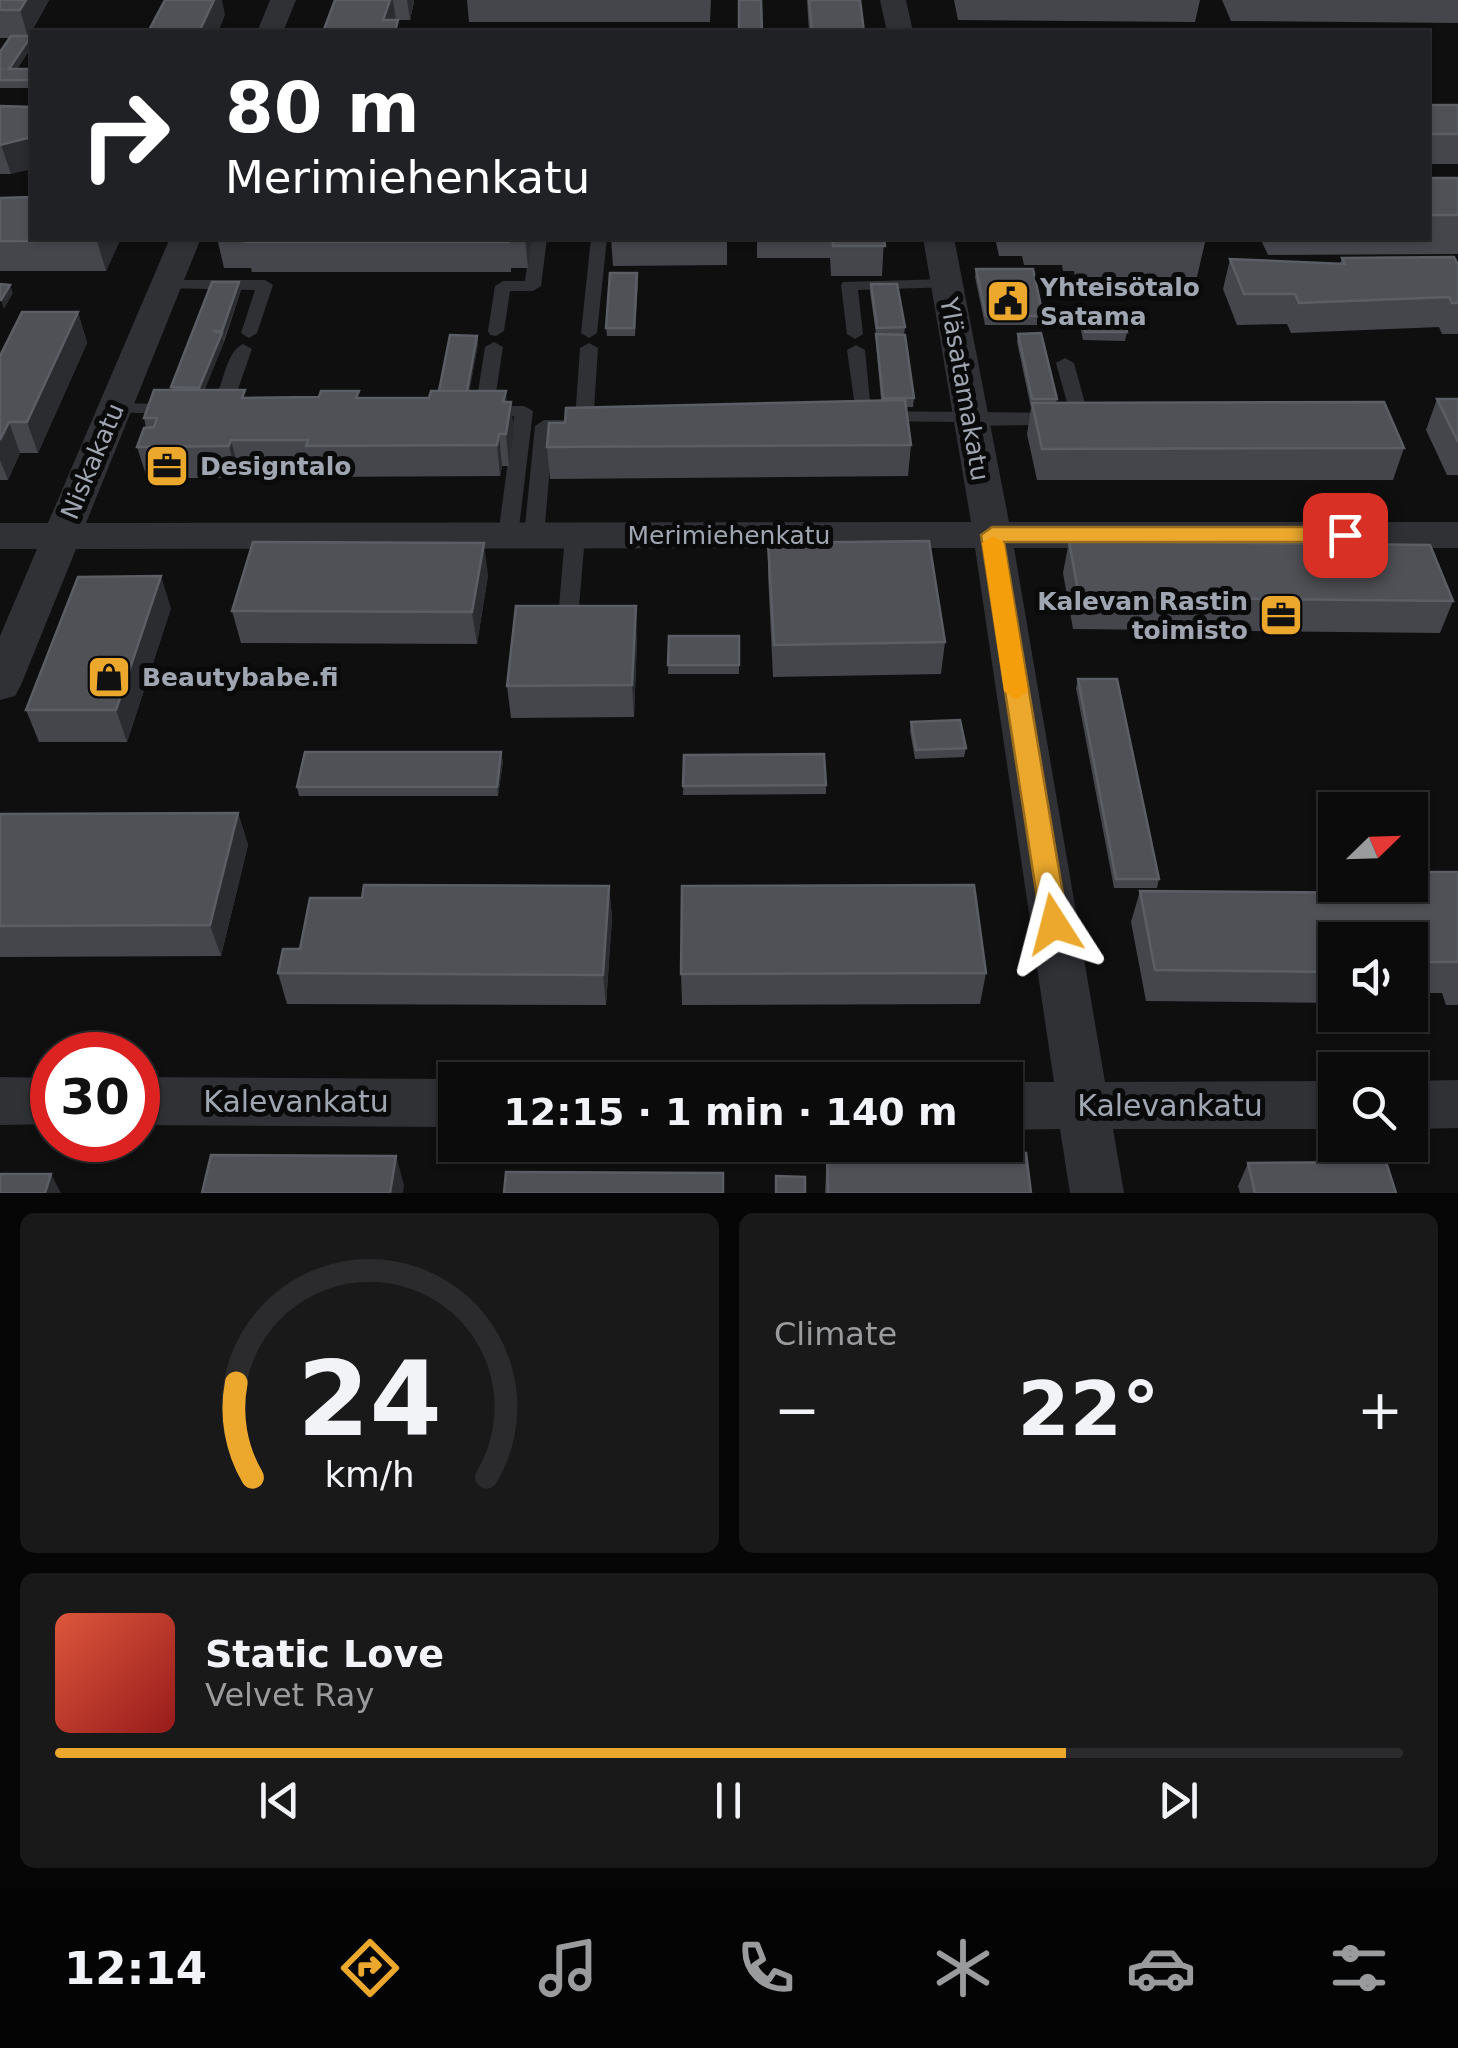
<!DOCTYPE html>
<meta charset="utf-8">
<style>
:root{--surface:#0b0b0c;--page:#19191a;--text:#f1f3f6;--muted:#9a9b9d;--line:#2b2b2d;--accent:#eba82c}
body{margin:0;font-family:"DejaVu Sans",sans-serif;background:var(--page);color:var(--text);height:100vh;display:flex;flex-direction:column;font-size:38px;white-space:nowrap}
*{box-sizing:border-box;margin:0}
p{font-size:32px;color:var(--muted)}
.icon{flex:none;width:55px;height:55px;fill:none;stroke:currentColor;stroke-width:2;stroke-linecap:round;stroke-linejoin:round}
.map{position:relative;height:1193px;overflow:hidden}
.side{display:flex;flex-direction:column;gap:20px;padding:20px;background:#060607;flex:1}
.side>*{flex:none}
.guide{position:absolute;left:30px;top:30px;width:1400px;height:210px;border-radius:0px;box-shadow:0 2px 8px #0004,0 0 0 2px var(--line);background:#202124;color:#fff;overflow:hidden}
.needle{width:65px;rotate:67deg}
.tools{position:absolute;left:1318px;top:792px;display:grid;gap:20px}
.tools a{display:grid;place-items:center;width:110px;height:110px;border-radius:0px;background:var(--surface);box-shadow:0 2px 8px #0004,0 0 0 2px var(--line);font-size:50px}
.speed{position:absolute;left:30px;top:1032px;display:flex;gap:20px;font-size:50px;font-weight:700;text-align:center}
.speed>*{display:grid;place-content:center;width:130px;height:130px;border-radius:50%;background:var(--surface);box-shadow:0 2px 8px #0004,0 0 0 2px var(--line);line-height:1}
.speed .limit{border:15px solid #d22;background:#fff;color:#111}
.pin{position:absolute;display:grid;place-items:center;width:85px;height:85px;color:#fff;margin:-42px;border-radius:20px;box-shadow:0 5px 15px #0006}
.me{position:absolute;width:110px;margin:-55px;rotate:351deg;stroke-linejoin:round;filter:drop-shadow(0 0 8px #0008)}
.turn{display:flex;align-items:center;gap:35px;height:210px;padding:0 30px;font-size:45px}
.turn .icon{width:130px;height:130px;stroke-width:2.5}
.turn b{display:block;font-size:70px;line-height:85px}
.big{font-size:75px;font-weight:600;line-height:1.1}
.side .tile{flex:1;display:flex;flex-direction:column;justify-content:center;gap:15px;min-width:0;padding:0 35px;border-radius:15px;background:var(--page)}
.side .dial{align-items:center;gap:0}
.dial svg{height:260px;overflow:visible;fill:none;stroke:var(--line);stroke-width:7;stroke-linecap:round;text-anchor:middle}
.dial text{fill:var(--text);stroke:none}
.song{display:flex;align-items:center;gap:30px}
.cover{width:120px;height:120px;border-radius:15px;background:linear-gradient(135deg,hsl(10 70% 55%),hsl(0 70% 35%))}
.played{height:10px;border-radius:5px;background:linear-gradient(90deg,var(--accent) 75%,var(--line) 75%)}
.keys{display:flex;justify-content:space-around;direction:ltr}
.heat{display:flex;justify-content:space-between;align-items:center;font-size:55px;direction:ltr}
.side .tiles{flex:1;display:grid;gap:20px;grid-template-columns:1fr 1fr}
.tile:last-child{grid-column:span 2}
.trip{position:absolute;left:438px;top:1062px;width:585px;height:100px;border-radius:0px;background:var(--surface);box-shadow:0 2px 8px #0004,0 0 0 2px var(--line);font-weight:600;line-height:100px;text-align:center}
.dock{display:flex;height:160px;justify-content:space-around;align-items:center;background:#040405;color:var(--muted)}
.dock .icon{width:70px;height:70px}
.dock .selected{color:var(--accent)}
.dock b{font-size:45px;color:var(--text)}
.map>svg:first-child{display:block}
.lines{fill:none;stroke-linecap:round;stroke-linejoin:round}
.lane{fill:#303135;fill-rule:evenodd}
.street{fill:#303135;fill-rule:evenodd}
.wall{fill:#45464b}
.shaded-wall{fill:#2b2c2f}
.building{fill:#4f5156;stroke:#5b5e64;stroke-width:2.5}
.route{fill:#eba82c;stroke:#996d1d;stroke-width:2.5}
.slow{fill:#f59e0b}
.labels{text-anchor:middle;stroke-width:10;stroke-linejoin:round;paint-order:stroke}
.poi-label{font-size:25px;font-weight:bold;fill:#a0a6b1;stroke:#0a0a0b;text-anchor:start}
.street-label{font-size:25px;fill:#a0a6b1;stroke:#0a0a0b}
.near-street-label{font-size:30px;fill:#a0a6b1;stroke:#0a0a0b}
</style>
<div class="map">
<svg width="1458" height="1193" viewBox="0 0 1458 1193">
<rect width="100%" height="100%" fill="#0f0f10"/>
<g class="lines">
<path class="lane" d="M531,238H547L541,286L533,291H510L504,331L496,336L490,335L488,331L495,286L503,281H525Z
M591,238H607L597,333L589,338L581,333Z
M946,279L954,284L952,287L858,290L863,334L855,339L847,334L841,285L843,282Z
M166,280H265L273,285L257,333L249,338L241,333L255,290L160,288V282Z
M494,342L503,347L494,406H524L533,411L518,536L508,542L498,536L514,416H484L475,411L485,347Z
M589,343L598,348L593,425L584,431H553L544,536L541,541H527L524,536L535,426L544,420H575L580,348Z
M243,344L252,349L231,409L222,414L209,413L206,409C225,395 222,354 243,344Z
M856,345L865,350L871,411L1070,413L1056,363L1065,358L1074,363L1089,418L1080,424L971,426L963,422L857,421L847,350Z
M113,403L171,404L180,409L171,414L107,412L104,408L107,404Z
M575,530L585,536L579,607L569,614L559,607L565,536Z"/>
<path class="street" d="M270,0H296L283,32H257Z
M880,0H906L913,32H887Z
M170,238H201L86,523L971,522L923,238H954L1009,522H1458V548H1014L1105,1082L1335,1081V1129H1113L1124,1193H1070L1060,1129L1005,1130V1082H1054L975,548L76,549L21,685L15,696L0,700V636L37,549H0V523H48Z
M0,1077L52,1078V1124L0,1125Z
M138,1077L455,1079V1127L138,1125Z
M1458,1080V1128L1410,1129V1081Z"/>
</g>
<path class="wall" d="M0,0H49L29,36L32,46L17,69H32V88H0V52L10,38H0Z
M335,0H414V2L410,20H396Z
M467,0H711L710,22H469Z
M807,0H860L864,32H809Z
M954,0H1200L1195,22L958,20Z
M1222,0H1458V23L1231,21Z
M1428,105H1458V164H1428Z
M0,106L11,174H0Z
M1428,178H1458V254L1268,255L1260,238H1428Z
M0,198L121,238L106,271H0Z
M217,238H533L528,268H511V272H252L251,268H224Z
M611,238H727V265L613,266Z
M757,238H884L882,276H831L830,258H757Z
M995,238H1206L1197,277H1075L1074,271H1063L1062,265H1024L1022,256H999Z
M1342,258L1458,265V334H1442L1439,327L1291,333L1287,324L1237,325L1223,289L1230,259L1340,264Z
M976,269L1043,316L1042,325H985L975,277Z
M638,281L635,336H607L606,328Z
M239,282L241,290L224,342L204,390L246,398H429L439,391L477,336L478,344L469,391L507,402L514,433L509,466H502L500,476L313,477L312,471H239L237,478H147L137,447L146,428L144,418L172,390L171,387Z
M871,284L905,327L904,335L914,398L913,407H906L911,445L908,476L550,479L547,447L565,423L881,400L876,343V334L870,292Z
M78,312L87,343L38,453H20L8,480H0V356Z
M1081,314L1127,332L1125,341L1083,340L1079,322Z
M1018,334L1057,399L1056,403L1404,448L1393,480H1037L1027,434L1031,408L1017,342Z
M1437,399H1458V475H1447L1426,430Z
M1069,541L1453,601L1440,633L1073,629L1063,573Z
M768,543L945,642L941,674L773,677L768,575Z
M488,575L477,644L241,643L232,611Z
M171,608L127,742H39L26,710Z
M669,636H739V674H668Z
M637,638L634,717L511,718L507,686Z
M1078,679L1159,879L1157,888H1114L1076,688Z
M911,722L966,748L964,757L915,759L910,731Z
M684,755L826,785V794L683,795Z
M503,761L498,796H299L297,787Z
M238,813L248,845L221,956L0,957V814Z
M1458,872V1005H1446L1442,993H1413L1410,998V940H1335V1003L1146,1001L1131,922L1140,891L1383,893L1386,885H1410Z
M609,886L612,918L606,1005L287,1004L278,973L300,949L362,898Z
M986,973L980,1004L682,1005L681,974Z
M827,1152L1031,1193H825Z
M1248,1163L1396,1193H1240L1238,1186Z"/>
<path class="shaded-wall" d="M26,0H49L28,37L20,10Z
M214,0H222L225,15L218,32H199Z
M390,0H393L396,20H383Z
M407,0H414V2L410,20Z
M31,36L32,46L11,77L9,69Z
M32,131V169L11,174L1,145Z
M99,238H121L106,271L97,241Z
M525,238H533L528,268Z
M239,282L241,290L224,339L222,331Z
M10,285L13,293L4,309L1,300Z
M78,312L87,343L38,453L27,422Z
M222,333L224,342L202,397L199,388Z
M477,336L478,344L468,400L467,391Z
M506,391L508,416L511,402L514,433L509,466L503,402Z
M9,422L20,453L8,480L0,460V440Z
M499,434L502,466L500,476L497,445Z
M231,440L239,471L237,478L229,446Z
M484,543L488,575L477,644L472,612Z
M161,576L171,608L127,742L116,710Z
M636,606L637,638L634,717L632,685Z
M501,752L503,761L498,796L497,787Z
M238,813L248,845L221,956L210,925Z
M609,886L612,918L606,1005L603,975Z
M396,1156L404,1185L403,1193H390Z
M51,1174L61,1193H45Z"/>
<path class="building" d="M0,0H26L20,10H0Z
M165,0H214L199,32H148Z
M335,0H390L383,20H398L395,32H323Z
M739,0H761L762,32H739Z
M809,0H860L864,32H812Z
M11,36H31L9,69H32V80H0V69H2H0V52Z
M1428,105H1458V134H1428Z
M0,106L32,107V131L28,138L0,145Z
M1428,178H1458V215H1428Z
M32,197V238H99L97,241H0V198Z
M217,238H525H508V242H245L246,238Z
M832,238H884L885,246H833Z
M1454,257L1458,265V303H1452L1449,297L1299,303L1295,294H1244L1230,259L1345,264L1342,258Z
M976,269H1033L1043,316H986Z
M610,273H637L634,328H606Z
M212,282H239L222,331H213L222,333L199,388L171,387Z
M0,284L10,285L1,300H0Z
M871,284H897L905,327L877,328Z
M22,312H78L27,422H9L0,440V356Z
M1081,314H1122L1127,332H1085Z
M1041,333L1057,399H1032L1018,334Z
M876,334L905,335L914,398H883Z
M450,335L477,336L467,391H439Z
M154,390H245L242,398L319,397L321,391H359L356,398H429L431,391H506L503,402H511L506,434H499L497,445L306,446L308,440H231L229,446L137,447L144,428L154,427L157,418H144Z
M1437,399H1458V442Z
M905,400L911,445L547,447L549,423H565L566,408Z
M1384,402L1404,448L1042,449L1032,403Z
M929,541L945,642L774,645L768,543Z
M1069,541L1430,545L1453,601L1079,597Z
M253,542L484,543L472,612L232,611Z
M161,576L116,710H26L78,577Z
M516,606H636L632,685L507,686Z
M669,636H739V665H668Z
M1078,679H1117L1159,879H1116Z
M960,720L966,748L916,750L911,722Z
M305,752H501L497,787H297Z
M824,754L826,785L683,786L684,755Z
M238,813L210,925L0,926V814Z
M1410,872H1458V963V962H1419L1422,973H1410V940H1335V972L1155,970L1140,891L1399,893L1396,885H1410Z
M364,885L609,886L603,975L278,973L283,949H300L310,898H362Z
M974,885L986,973L681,974L682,886Z
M827,1152L1026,1153L1031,1193H828Z
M211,1155L396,1156L390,1193H202Z
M1386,1162L1396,1193H1255L1248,1163Z
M506,1172L723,1173V1193H504Z
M0,1174H51L45,1193H0Z
M776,1176L805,1177V1193H776Z"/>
<path class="route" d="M992,527H1345L1356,535L1345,542H1004L1068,924L1064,932H1045L1041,924L981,535Z"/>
<path class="slow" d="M993,536L1004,543L1028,691L1016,700L1004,691L982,543Z"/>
<defs>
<g id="civic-square" transform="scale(2.25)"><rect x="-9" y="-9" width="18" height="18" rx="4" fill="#eba82c" stroke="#0a0a0b"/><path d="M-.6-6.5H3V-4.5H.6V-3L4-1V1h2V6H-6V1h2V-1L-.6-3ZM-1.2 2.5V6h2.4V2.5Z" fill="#111"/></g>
<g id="office-square" transform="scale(2.25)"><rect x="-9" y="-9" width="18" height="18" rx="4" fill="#eba82c" stroke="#0a0a0b"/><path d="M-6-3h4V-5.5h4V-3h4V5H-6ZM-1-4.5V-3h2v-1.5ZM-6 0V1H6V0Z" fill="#111"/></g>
<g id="shop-square" transform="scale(2.25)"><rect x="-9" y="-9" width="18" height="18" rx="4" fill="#eba82c" stroke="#0a0a0b"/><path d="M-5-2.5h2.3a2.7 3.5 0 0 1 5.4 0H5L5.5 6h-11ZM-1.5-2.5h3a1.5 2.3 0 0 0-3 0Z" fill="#111"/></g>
</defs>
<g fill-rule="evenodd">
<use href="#civic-square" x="1008" y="301"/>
<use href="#office-square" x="167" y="466"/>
<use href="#office-square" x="1281" y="615"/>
<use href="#shop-square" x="109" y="677"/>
</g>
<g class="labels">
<g class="poi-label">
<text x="1040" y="296">Yhteisötalo<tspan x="1040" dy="29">Satama</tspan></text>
<text x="200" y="475">Designtalo</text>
<text x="1248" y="610" text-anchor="end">Kalevan Rastin<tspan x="1248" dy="29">toimisto</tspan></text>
<text x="142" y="686">Beautybabe.fi</text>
</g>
<g class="street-label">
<text transform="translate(965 389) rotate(80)" y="9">Yläsatamakatu</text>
<text transform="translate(92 461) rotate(-67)" y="9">Niskakatu</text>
<text x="729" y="544">Merimiehenkatu</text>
</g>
<g class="near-street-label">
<text x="296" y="1112">Kalevankatu</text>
<text x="1170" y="1116">Kalevankatu</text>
</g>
</g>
</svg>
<div class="tools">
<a><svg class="needle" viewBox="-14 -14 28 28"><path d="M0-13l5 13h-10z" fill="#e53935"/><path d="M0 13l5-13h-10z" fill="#9a9b9d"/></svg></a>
<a><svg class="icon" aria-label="sound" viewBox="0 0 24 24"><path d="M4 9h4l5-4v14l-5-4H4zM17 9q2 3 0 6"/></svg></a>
<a><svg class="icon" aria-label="search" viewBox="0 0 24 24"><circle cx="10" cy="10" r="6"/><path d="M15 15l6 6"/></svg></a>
</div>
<div class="speed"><div class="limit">30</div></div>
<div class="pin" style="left:1345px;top:535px;background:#d93025"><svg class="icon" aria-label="arrive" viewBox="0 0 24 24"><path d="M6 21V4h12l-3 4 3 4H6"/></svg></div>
<svg class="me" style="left:1054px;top:924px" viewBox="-20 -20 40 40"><path d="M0-17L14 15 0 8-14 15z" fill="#eba82c" stroke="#fff" stroke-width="4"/></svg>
<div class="trip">12:15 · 1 min · 140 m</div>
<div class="guide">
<div class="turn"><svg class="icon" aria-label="right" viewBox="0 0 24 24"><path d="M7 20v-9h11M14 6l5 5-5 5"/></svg><div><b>80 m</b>Merimiehenkatu</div></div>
</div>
</div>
<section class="side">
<div class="tiles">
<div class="tile dial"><svg viewBox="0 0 100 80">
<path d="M14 69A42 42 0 1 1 86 69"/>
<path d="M14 69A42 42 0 0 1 9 40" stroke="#eba82c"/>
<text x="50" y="56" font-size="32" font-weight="700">24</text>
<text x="50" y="72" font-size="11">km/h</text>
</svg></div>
<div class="tile"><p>Climate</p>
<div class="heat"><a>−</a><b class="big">22°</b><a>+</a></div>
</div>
<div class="tile">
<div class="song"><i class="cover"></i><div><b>Static Love</b><p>Velvet Ray</p></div></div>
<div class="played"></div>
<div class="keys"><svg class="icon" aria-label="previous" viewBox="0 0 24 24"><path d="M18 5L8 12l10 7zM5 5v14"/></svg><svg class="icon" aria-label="pause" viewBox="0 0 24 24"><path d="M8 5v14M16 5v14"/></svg><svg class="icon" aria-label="next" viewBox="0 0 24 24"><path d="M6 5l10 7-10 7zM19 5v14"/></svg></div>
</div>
</div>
</section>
<nav class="dock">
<b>12:14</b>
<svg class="icon selected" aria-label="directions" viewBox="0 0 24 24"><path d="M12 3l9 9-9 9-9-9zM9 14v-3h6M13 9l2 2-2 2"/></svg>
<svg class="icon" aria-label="music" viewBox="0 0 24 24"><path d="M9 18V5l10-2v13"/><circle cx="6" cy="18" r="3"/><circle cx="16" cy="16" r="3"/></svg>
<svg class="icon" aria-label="phone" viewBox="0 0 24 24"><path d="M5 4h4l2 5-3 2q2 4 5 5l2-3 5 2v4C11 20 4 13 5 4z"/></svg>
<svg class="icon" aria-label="climate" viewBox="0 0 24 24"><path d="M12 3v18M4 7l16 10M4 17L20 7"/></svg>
<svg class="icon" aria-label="car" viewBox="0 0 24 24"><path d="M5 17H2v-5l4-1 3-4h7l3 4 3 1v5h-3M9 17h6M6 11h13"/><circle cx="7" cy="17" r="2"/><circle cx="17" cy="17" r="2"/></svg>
<svg class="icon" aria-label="filters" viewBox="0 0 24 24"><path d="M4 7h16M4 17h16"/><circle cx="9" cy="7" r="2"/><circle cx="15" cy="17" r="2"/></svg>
</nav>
